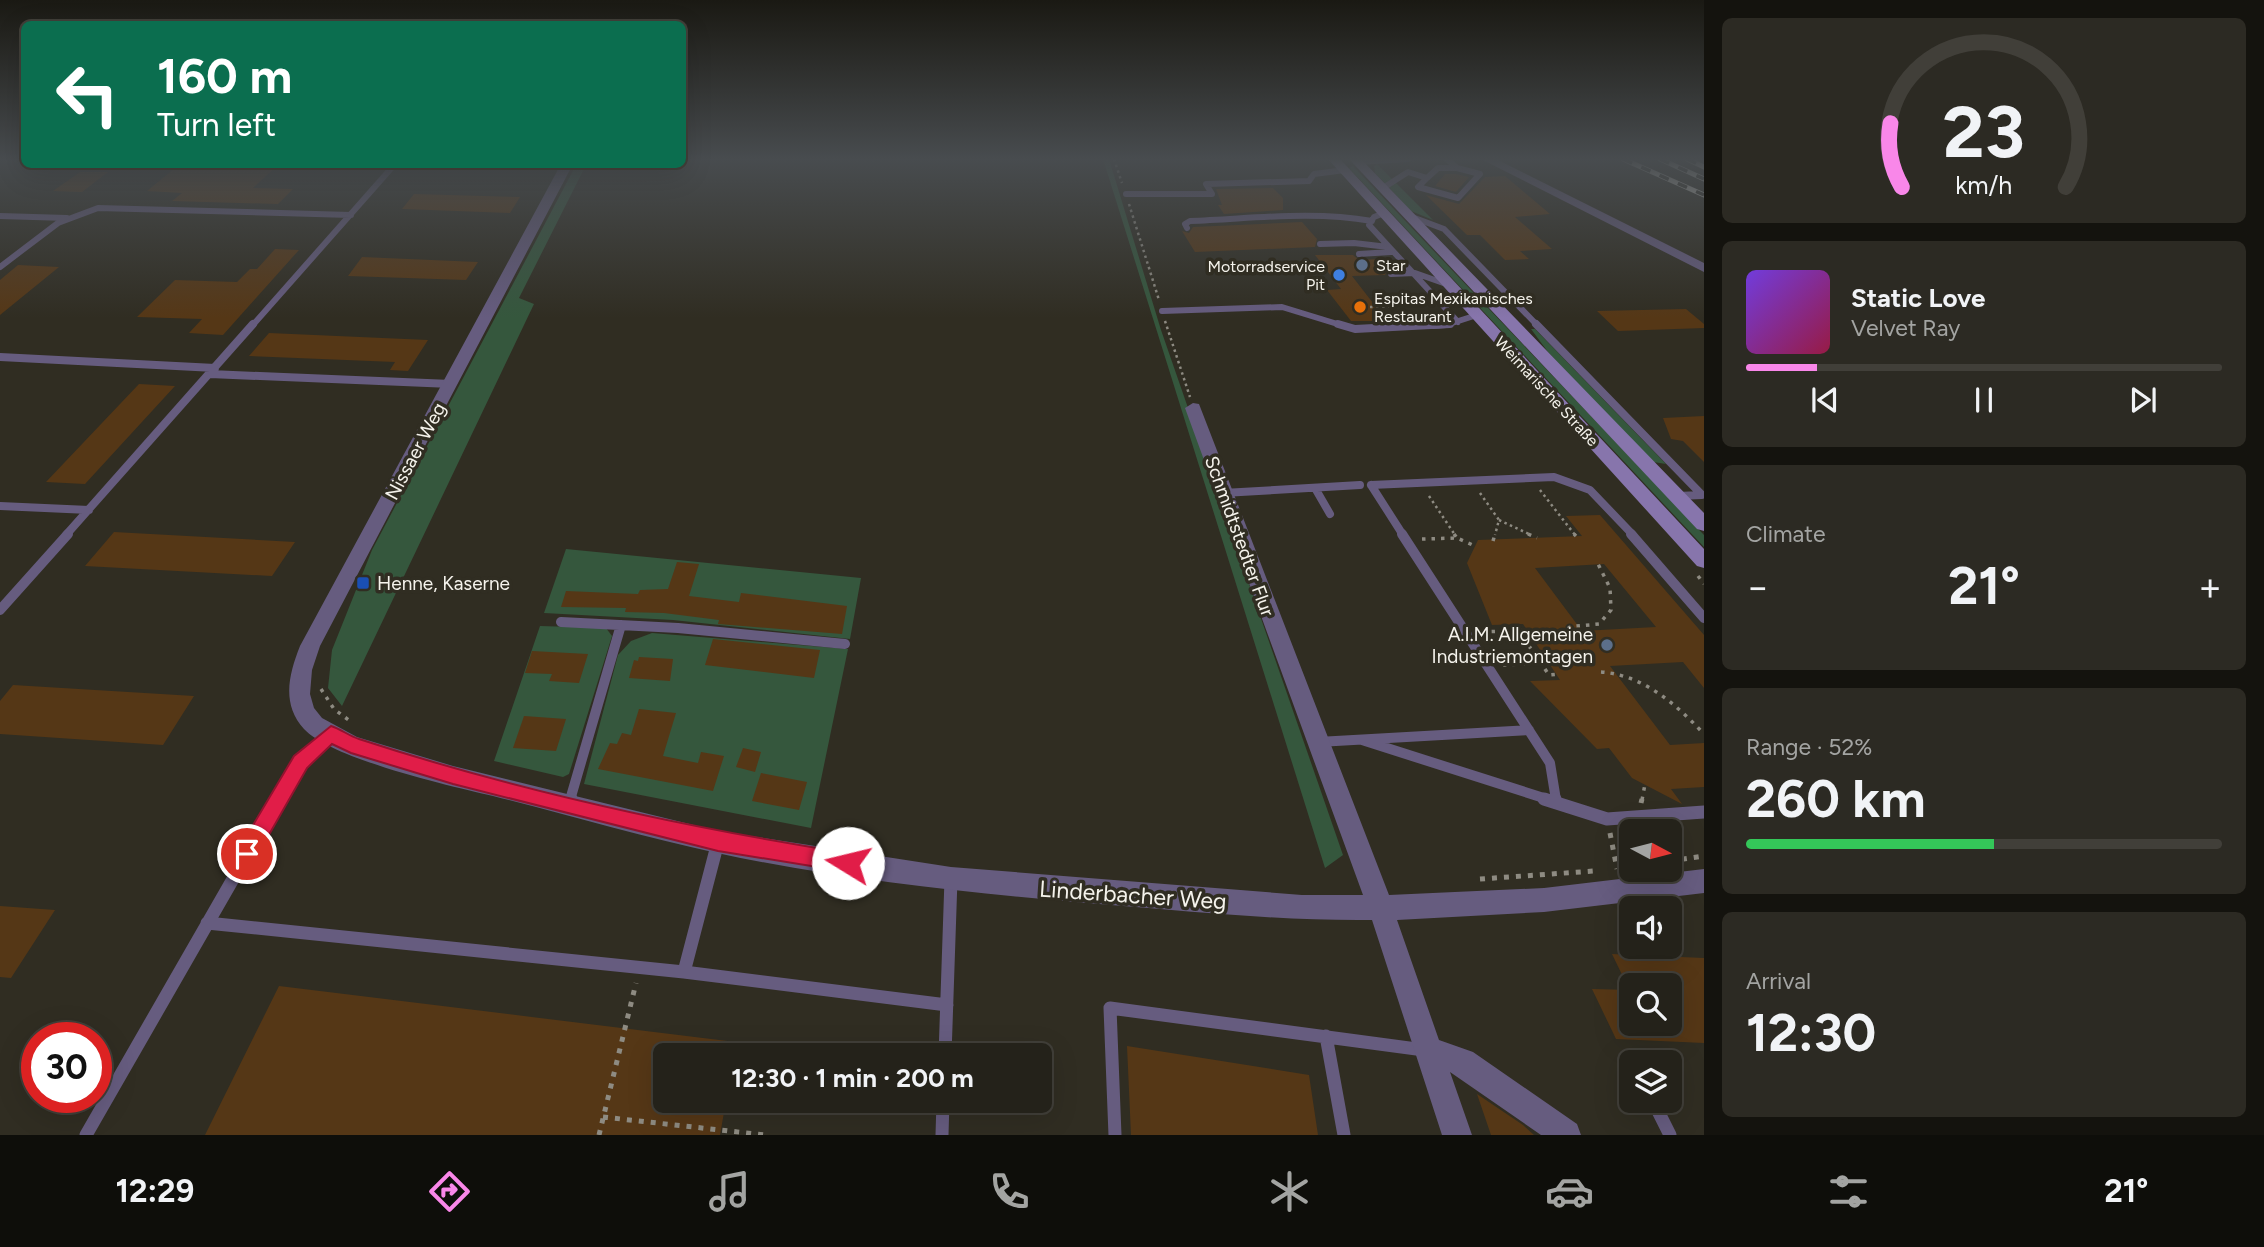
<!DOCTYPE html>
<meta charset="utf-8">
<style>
:root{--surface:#24221a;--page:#2c2a23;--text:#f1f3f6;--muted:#a3a4a2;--line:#413f39;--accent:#f987e9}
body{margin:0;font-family:Figtree,sans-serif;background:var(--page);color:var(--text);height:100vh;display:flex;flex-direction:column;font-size:26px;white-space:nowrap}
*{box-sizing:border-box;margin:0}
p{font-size:23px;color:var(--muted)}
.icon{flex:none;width:38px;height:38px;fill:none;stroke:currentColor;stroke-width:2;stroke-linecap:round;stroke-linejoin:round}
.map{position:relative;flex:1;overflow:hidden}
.side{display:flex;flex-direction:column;gap:18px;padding:18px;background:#14130e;width:560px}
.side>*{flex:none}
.banner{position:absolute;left:21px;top:21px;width:665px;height:147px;border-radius:10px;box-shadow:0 7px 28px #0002,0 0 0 2px var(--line);background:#0b6e4f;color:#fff;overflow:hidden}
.needle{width:46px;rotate:97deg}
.tools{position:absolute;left:1619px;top:819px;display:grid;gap:14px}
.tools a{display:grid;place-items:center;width:63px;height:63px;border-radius:10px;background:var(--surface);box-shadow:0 7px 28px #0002,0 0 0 2px var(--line);font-size:35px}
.speed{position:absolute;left:21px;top:1022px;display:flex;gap:14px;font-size:35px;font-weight:700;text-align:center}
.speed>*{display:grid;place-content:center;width:91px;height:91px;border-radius:50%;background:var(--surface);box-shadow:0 7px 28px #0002,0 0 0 2px var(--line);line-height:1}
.speed .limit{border:10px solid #d22;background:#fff;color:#111}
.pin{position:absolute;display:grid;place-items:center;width:60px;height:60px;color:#fff;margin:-30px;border:4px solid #fff;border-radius:50%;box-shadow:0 2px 7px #0007}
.me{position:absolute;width:77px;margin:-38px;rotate:279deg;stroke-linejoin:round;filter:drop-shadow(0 0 5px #0008)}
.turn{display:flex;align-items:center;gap:24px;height:147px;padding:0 21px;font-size:32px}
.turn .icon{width:91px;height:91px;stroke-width:2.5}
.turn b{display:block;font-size:49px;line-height:60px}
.big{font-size:52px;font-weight:700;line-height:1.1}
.side .widget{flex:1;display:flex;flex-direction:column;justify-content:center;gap:10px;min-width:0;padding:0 24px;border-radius:10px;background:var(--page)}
.side .dial{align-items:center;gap:0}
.dial svg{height:182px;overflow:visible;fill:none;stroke:var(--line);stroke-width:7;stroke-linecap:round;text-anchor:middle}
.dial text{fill:var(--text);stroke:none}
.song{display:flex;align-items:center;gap:21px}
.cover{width:84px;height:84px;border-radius:10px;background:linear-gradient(135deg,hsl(260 70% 55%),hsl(340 70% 35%))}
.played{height:7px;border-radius:4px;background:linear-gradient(90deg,var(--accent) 15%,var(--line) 15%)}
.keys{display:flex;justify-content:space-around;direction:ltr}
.heat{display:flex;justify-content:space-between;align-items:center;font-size:38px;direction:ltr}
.charge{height:10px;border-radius:5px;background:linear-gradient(90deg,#34c759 52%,var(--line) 0)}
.trip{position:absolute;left:653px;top:1043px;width:399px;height:70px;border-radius:10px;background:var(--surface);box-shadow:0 7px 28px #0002,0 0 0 2px var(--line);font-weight:700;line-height:70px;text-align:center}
.dock{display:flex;height:112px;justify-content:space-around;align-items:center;background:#0e0e0a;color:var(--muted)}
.dock .icon{width:49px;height:49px}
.dock .on{color:var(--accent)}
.dock b{font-size:32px;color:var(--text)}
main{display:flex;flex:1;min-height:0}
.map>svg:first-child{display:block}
.green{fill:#35573d}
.building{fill:#553716;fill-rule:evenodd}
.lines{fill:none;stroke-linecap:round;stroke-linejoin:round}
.path-far2{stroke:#8e8b82;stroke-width:2.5;stroke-dasharray:2.5 3.5;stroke-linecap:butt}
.path-far1{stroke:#8e8b82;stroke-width:3.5;stroke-dasharray:3.5 6;stroke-linecap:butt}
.path{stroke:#8e8b82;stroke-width:5;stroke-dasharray:5 7;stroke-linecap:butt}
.service-far3{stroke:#665c7f;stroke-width:6}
.service-far2{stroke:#665c7f;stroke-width:8}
.service-far1{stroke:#665c7f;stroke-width:10}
.service{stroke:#665c7f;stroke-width:13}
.minor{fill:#665c7f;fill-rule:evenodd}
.secondary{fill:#8775ac;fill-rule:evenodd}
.rail-casing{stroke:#cccac2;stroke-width:5}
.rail{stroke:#302d22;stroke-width:3.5;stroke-dasharray:10;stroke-linecap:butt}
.route{fill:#e11d48;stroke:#92132f;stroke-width:2}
.service-dot{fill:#5c6f8a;stroke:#302d22;stroke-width:2.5}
.shop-dot{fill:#3f7fe0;stroke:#302d22;stroke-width:2.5}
.food-dot{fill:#e8710a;stroke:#302d22;stroke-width:2.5}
.transit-dot{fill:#1a4fb4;stroke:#302d22;stroke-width:2.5}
.labels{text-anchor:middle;stroke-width:7;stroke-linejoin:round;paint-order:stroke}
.far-poi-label{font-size:16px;fill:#f5f3ec;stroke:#302d22;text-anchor:start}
.far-street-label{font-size:16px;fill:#f5f3ec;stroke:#302d22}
.street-label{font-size:19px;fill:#f5f3ec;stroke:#302d22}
.poi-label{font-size:19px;fill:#f5f3ec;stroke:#302d22;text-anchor:start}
.near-street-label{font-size:23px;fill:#f5f3ec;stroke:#302d22}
</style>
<main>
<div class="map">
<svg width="1704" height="1135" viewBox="0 0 1704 1135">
<rect width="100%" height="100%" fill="#302d22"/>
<path class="green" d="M1103,159H1109L1161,330L1343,855L1325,868Z
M1377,164L1433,220L1411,211L1375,173L1374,166Z
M576,165H586L519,298L534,304L342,706L328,688L332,650L372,550Z
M1353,166L1704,535V547L1349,168Z
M1531,329H1535L1666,464L1653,462L1548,352Z
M566,549L861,578L850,639L673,620L544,613Z
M540,626L606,628L612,636L569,774L563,777L494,761Z
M652,633L848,649L811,828L584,784L618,655L631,641Z"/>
<path class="building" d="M180,164H279L253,188L293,189L278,204L172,201L182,193L147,191Z
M80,172H108L82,192L53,191Z
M1445,174H1456L1469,177L1456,192L1435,186Z
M1505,176L1550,214L1515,217L1552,249L1520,251L1529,259L1505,260L1480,235H1467L1426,195L1459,204L1485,177Z
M1273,188L1283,198V210L1224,214L1218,205H1222L1216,189Z
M414,194L520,197L510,213L402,209Z
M1302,222L1317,239L1315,247L1195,252L1182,231L1189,233L1193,227Z
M275,249L299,250L223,335L189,333L202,319L137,317L175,280L237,282L250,269H257Z
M1315,255H1353L1359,260L1378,259L1387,270L1385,275L1352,276L1387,321H1351L1327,290L1341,289Z
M362,257L478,262L466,280L348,276Z
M18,265L59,267L0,315V280Z
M1686,309L1704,324V328L1618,331L1597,311Z
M269,333L428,340L408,371L390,370L395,362L249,356Z
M139,384L175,386L85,484L46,482Z
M1704,416V462L1683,441L1671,439L1663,418Z
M1600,515L1704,635V688L1683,662L1610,666L1670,745L1704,743V787L1671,789L1682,804L1632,778L1609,748L1597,749L1530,681L1560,680L1523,624L1492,625L1467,563L1478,540L1582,536L1566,516ZM1604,564L1656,627L1582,631L1535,568Z
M114,532L295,542L272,576L85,566Z
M677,562L699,564L689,596L739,602L741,593L847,606L842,634L718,624L719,620L664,613L625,612L626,608L561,607L566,591L638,594L640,590L668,589Z
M713,639L820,650L814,678L705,665Z
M532,651L588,654L579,683L549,681L552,674L525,673Z
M639,657L673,659L670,681L629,678L634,660L638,661Z
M13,685L194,696L163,745L0,734V701Z
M639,709L676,713L663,756L698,763L701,752L724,756L713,791L598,769L610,743L617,744L622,733L631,735Z
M524,716L566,719L556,751L513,748Z
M743,748L761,752L755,772L736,767Z
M761,773L807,782L799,810L752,801Z
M0,906L55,910L11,978L0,977Z
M1612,954L1704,958V1043L1616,1039L1592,989L1631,990V1024H1670V985H1627Z
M279,986L760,1045V1055H665V1101H726L720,1135H205Z
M1127,1046L1309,1075L1318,1135H1131Z
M1477,1094L1523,1125L1534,1135H1491Z"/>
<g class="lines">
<path class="path-far2" d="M1114,159L1122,183
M1129,204L1159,300
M1370,307L1391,306
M1165,321L1190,397
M1540,490L1575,535
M1480,493L1499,520L1495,535
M1429,496L1455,535
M1499,520L1531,535"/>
<path class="path-far1" d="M1454,534L1457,538
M1528,534L1537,538
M1574,534L1576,536
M1422,539L1457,538L1475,546
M1493,541L1495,534
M1698,576L1704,584
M1567,627L1599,624L1611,610L1610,588L1598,564
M1518,630L1549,675L1559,674
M1482,632L1529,630
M1503,665L1549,662
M1601,672C1643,675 1676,704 1704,734
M321,689L334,709L350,721
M1642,800L1645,784"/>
<path class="path" d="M1641,803L1642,799
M1610,833L1617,869
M1670,861L1704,856
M1480,879L1594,871
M603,1117L765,1135
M599,1135L636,983"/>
<path class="service-far3" d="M1427,178L1418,187L1458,198L1480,174L1457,168
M1383,188L1408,172L1427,178L1438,168H1457L1447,159
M1126,194H1212L1206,184L1309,181L1314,174L1345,170
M1384,213L1374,217L1369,225L1458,322
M0,216L67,218
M1412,217L1444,229L1538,326
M1187,228L1185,224L1190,221C1251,219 1311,210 1372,221
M1320,244L1354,243L1388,247
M1359,254L1391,252
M0,267L58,223L98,208L351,215
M1391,274L1415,273L1449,285
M1162,311L1282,307L1344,326
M252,326L395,164
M1433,326L1446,325L1477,315"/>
<path class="service-far2" d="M1338,324L1355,329L1450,324
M1536,324L1702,495L1677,496
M0,357L215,368
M210,374L451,384
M1371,485L1554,477L1590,490L1633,535
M1371,485L1403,535
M1315,488L1330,514
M1223,493L1360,485
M0,506L89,510
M66,535L253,324"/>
<path class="service-far1" d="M1402,534L1550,763L1556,800
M1631,534L1704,618
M0,610L68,534
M561,622L678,628L845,644
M1362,740L1550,800
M1318,742L1529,730
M278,800L300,762L330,734
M570,800L621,625"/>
<path class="service" d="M1544,799L1607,819L1704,812
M1555,799L1556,802
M569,805L571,799
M207,923L684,972L947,1005
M684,972L718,842
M1326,1036L1344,1135
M945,1055L951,879
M1631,1056L1634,1062
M1653,1101L1670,1135
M86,1135L279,799
M942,1135L943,1101
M1115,1135L1110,1008L1424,1050"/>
<path class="minor" d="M1353,159H1414L1408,162L1357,165L1353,163Z
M1481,159H1496L1704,263V272Z
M561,164H573L320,646L312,670L310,694L314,708L322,718L357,737L453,766L718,831L951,867L1302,895H1363L1185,408L1193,403L1199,404L1389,895L1544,888L1704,869V893L1544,912L1397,920L1439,1040L1473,1052L1577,1124L1581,1135H1541L1450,1072L1472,1135H1442L1372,920C1284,921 1198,912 1111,905C980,894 847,881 717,853C642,837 568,815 493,796C450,786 332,759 304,729C281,704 289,674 300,646Z"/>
<path class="secondary" d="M1328,159H1340L1704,549V568L1697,566Z
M1349,159H1361L1704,513V531L1697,529Z"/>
<g class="rail-casing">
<path id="rail" d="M1623,159L1704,195
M1660,159L1704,179
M1687,159L1704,167"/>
</g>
<use href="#rail" class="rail"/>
</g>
<linearGradient id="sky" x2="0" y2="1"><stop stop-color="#1a1913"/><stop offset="0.5" stop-color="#484c4f"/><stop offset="1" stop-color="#484c4f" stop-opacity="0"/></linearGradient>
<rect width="1704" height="318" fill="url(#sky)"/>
<path class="route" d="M331,726C341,729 349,736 359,739C518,791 683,827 848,853L855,856L858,863L855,869L848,872L718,851L453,784L351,753L332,744L307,768L254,861L247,864L240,861L237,854L240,847L294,756Z"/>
<g class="service-dot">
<circle cx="1362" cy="265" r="7"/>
<circle cx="1607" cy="645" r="7"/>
</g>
<circle class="shop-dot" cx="1339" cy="275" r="7"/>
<circle class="food-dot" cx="1360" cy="307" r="7"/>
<rect class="transit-dot" x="356" y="576" width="14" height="14" rx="3.5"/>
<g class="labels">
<g class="far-poi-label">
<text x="1376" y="271">Star</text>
<text x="1325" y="272" text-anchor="end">Motorradservice<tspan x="1325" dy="18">Pit</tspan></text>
<text x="1374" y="304">Espitas Mexikanisches<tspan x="1374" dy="18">Restaurant</tspan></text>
</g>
<g class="far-street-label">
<text transform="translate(1547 391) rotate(47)" y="6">Weimarische Straße</text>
</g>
<g class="street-label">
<text transform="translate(415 451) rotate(-62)" y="7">Nissaer Weg</text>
<text transform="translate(1240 536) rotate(70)" y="7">Schmidtstedter Flur</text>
</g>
<g class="poi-label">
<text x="377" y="590">Henne, Kaserne</text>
<text x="1593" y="641" text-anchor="end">A.I.M. Allgemeine<tspan x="1593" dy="22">Industriemontagen</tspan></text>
</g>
<g class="near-street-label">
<text transform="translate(1133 895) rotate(4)" y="8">Linderbacher Weg</text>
</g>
</g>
</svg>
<div class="tools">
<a><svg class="needle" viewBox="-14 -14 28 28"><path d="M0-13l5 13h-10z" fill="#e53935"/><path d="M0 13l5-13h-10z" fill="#a3a4a2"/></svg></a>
<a><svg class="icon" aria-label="sound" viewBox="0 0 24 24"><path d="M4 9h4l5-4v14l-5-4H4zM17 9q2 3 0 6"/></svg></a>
<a><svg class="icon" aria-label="search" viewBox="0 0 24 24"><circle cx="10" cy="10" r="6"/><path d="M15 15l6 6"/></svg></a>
<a><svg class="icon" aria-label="layers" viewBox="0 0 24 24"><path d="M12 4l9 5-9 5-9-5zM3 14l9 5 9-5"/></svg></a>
</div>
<div class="speed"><div class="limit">30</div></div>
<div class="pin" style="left:247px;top:854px;background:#d93025"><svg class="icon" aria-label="arrive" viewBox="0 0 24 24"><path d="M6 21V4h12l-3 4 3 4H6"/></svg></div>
<svg class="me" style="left:848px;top:863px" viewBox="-20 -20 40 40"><circle r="19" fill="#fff"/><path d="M0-13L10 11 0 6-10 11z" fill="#e11d48"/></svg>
<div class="trip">12:30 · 1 min · 200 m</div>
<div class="banner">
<div class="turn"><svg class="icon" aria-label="left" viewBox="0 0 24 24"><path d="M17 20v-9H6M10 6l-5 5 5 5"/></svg><div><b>160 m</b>Turn left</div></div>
</div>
</div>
<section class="side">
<div class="widget dial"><svg viewBox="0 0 100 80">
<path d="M14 69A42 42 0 1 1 86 69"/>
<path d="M14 69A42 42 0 0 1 9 41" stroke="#f987e9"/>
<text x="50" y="56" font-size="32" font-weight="700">23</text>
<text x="50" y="72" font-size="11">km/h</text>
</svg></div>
<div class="widget">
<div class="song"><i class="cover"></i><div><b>Static Love</b><p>Velvet Ray</p></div></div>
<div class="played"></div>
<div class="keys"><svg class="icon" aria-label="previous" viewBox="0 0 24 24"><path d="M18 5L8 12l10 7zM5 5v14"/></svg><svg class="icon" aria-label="pause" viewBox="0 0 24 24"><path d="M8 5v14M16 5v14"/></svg><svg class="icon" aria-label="next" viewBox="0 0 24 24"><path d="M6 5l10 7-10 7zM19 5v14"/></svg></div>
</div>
<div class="widget"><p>Climate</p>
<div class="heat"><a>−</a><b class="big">21°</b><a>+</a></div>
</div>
<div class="widget"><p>Range · 52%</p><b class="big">260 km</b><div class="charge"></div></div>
<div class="widget"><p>Arrival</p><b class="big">12:30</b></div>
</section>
</main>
<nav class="dock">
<b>12:29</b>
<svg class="icon on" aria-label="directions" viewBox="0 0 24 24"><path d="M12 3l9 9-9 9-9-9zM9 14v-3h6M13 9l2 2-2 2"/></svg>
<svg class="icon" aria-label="music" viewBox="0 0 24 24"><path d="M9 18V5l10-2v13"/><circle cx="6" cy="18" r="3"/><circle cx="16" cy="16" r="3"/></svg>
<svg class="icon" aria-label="phone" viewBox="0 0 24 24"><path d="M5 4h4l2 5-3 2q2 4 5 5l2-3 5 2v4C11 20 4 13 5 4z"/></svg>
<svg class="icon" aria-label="climate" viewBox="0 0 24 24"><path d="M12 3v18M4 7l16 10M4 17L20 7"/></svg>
<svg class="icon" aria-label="car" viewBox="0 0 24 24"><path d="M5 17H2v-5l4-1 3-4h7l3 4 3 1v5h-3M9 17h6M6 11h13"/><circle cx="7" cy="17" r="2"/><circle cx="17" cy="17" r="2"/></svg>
<svg class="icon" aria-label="filters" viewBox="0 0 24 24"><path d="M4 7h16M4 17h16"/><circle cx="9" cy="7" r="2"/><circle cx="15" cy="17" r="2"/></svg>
<b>21°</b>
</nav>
